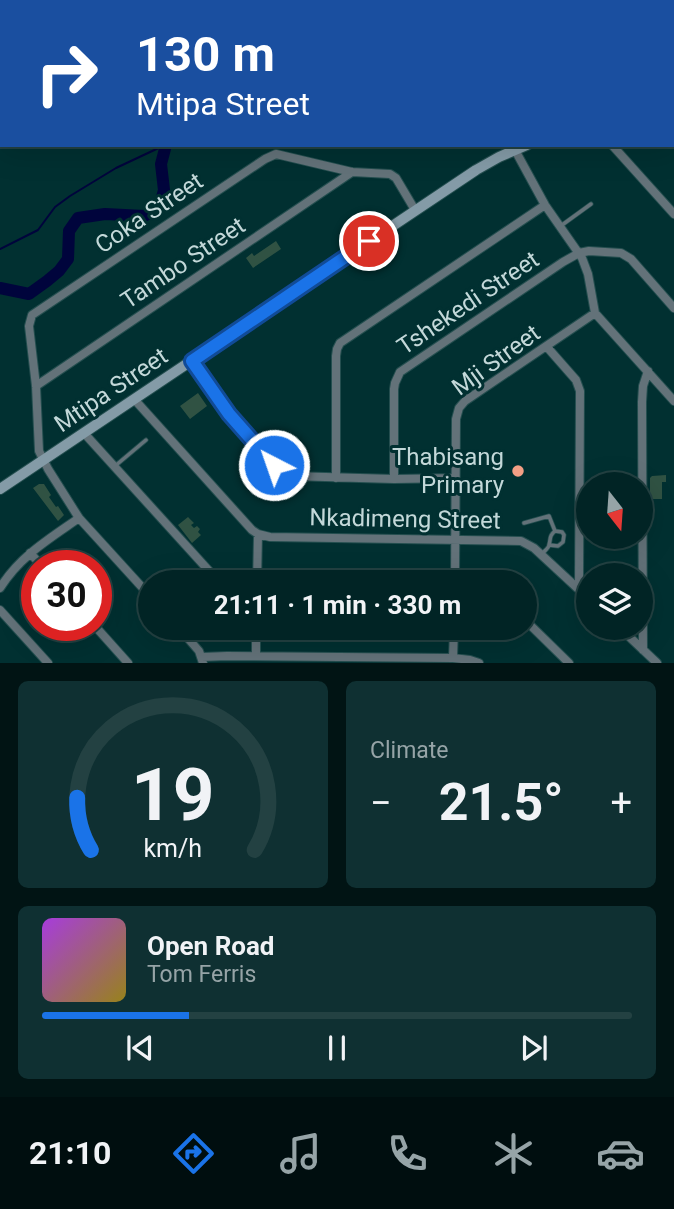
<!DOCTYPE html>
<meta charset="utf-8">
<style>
:root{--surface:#012425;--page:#0f3032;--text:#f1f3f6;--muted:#96a4a7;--line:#234142;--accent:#1a73e8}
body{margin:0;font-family:Roboto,sans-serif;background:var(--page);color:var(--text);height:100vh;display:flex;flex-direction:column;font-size:26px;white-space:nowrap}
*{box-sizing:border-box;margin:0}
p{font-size:23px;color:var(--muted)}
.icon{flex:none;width:38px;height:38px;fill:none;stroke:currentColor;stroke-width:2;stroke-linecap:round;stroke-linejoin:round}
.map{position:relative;height:663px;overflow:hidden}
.panel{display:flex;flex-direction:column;gap:18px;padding:18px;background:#011414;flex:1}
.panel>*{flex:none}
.banner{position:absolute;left:0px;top:0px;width:676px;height:147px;box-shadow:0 7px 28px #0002,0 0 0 2px var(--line);background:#1a4fa0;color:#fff;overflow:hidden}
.needle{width:46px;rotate:163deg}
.tools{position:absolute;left:576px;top:472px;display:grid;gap:14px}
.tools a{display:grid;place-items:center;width:77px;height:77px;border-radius:50%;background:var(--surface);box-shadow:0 7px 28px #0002,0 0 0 2px var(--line);font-size:35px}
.speed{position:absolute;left:21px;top:550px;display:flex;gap:14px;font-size:35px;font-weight:700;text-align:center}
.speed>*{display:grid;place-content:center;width:91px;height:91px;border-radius:50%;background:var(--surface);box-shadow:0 7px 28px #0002,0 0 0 2px var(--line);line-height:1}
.speed .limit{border:10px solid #d22;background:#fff;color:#111}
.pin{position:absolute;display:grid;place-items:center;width:60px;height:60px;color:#fff;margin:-30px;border:4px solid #fff;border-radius:50%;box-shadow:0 2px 7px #0007}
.me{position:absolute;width:77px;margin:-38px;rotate:319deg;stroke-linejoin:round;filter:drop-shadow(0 0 5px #0008)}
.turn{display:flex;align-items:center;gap:24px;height:147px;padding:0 21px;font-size:32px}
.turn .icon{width:91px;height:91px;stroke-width:2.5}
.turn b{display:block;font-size:49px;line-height:60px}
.big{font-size:52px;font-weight:700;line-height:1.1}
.panel .card{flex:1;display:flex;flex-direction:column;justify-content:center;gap:10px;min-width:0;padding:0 24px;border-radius:10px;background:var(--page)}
.panel .dial{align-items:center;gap:0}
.dial svg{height:182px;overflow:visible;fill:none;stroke:var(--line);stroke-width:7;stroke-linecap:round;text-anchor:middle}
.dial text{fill:var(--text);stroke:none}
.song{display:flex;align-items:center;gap:21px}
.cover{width:84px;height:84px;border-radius:10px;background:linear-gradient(135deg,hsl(280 70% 55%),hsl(50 70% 35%))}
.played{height:7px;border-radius:4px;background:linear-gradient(90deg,var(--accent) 25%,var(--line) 25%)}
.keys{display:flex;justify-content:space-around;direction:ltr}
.heat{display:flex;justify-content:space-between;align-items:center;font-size:38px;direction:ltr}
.panel .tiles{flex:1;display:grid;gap:18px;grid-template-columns:1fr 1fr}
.card:last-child{grid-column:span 2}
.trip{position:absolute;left:138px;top:570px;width:399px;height:70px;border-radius:35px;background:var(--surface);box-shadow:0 7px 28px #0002,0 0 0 2px var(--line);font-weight:700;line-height:70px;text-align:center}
.tab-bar{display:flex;height:112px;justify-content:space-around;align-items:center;background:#000e0f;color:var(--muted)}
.tab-bar .icon{width:49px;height:49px}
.tab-bar .on{color:var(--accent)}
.tab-bar b{font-size:32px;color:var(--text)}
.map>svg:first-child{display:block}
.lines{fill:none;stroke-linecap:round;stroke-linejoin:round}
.stream{stroke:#00043c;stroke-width:2}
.river{stroke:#00043c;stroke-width:12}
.building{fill:#305243}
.lane-casing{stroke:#244e4f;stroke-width:5}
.street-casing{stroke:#244e4f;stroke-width:10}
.secondary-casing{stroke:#244e4f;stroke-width:12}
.lane{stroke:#637279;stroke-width:3.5}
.street{stroke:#637279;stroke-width:8}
.secondary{stroke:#849ba7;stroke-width:10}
.route-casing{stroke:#114b97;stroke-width:18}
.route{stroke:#1a73e8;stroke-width:12}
.poi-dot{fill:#f39f85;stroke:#013031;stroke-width:2.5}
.labels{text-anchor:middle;stroke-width:6;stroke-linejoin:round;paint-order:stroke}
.street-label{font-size:24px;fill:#c3d8d9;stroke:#013031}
.poi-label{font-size:24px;fill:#c3d8d9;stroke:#013031;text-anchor:end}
</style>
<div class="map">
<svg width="674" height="663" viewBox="0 0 674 663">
<rect width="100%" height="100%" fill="#013031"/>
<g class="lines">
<path class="stream" d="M59,2L62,0
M655,2L658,0
M0,39L2,37
M0,249L38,230L55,207L70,196L116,168L165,145"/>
<path class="river" d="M310,2V0
M0,288L29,294L47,281L59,271L68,259L69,231L78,218L105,214L144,216L159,208L164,190L161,164L166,145"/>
</g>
<path class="building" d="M276,241L281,249L253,268L246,258L252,253L254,256Z
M198,393L207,406L190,419L180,406Z
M666,475V482H662V499H650V478L652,476Z
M39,484H44L51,495L49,497L56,507L58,506L64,515L58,521L33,488Z
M188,517L194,523L191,525L194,528L197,526L200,529L198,532L201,535L192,543L178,525Z"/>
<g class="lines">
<g class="lane-casing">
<path id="lane" d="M19,2L21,0
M28,2L31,0
M0,14L2,13
M0,20L2,19
M562,225L591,204
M115,466L146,440
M524,523L549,516L555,531
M542,554C544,551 549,548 549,545C551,538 549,536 555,531L562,532L564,535L563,542L558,546L549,545"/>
</g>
<g class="street-casing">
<path id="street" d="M612,145L674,214
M515,150L545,205L582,258L588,274L595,313L674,401
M547,347L576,380L580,391L579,590
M192,361L229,414L274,465L291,476L394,479L456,478
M36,386L352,172
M134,399L252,530L258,534L270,537L521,541L534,548L588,598
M84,433L220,583
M336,478V356L337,349L340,343L545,205
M394,479V389L395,383L400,372L563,262L579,253L589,251L621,253L631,259L674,308
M30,553L41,565
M257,583L258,534
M455,583L456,419L459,408L465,401L595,313
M0,588C20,556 49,539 79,518
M150,596L79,518L48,469L39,451L36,386L29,326L32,315L265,159L276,154L352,172L390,174L396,178L415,210
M0,610L48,663
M525,620L569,663
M94,625L128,663
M179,628L199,651L203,663
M620,628L657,663
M643,650L642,402L643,386L648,371
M256,656V628
M202,657L227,656L453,658L470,660L479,663
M453,658L454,628"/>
</g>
<g class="secondary-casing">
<path id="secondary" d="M7,2L10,0
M38,2L41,0
M0,26L2,25
M0,489L476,170L499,157L527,145"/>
</g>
<use href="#lane" class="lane"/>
<use href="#street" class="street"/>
<use href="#secondary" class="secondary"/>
</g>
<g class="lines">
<g class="route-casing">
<path id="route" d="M274,465L229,414L192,361L369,241"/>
</g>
<use href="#route" class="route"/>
</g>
<circle class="poi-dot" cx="518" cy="471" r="7"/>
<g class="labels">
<g class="street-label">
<text transform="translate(149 213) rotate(-34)" y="8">Coka Street</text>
<text transform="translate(183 263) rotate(-34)" y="8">Tambo Street</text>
<text transform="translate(468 303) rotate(-34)" y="8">Tshekedi Street</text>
<text transform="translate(496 360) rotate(-36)" y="8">Mji Street</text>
<text transform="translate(111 390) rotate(-34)" y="8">Mtipa Street</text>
<text transform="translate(405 519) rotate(1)" y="8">Nkadimeng Street</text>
</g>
<g class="poi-label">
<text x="504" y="465">Thabisang<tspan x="504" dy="28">Primary</tspan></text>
</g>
</g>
</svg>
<div class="tools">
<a><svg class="needle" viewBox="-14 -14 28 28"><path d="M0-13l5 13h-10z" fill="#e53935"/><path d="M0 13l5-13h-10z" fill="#96a4a7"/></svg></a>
<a><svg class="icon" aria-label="layers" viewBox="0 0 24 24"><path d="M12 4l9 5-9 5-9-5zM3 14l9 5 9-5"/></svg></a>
</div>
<div class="speed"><div class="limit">30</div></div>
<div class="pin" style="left:369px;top:241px;background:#d93025"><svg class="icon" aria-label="arrive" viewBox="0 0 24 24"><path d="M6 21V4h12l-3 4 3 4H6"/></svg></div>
<svg class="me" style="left:274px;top:465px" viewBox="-20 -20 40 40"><circle r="17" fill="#1a73e8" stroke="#fff" stroke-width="3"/><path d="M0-11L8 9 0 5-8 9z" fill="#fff"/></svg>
<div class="trip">21:11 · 1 min · 330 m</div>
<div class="banner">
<div class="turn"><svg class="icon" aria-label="right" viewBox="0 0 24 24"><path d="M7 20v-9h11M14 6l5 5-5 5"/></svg><div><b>130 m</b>Mtipa Street</div></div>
</div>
</div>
<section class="panel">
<div class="tiles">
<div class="card dial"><svg viewBox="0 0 100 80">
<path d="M14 69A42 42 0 1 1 86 69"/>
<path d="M14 69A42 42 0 0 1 8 46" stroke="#1a73e8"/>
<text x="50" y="56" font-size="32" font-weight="700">19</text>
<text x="50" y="72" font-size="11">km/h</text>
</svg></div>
<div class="card"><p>Climate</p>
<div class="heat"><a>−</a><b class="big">21.5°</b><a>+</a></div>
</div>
<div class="card">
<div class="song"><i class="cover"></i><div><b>Open Road</b><p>Tom Ferris</p></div></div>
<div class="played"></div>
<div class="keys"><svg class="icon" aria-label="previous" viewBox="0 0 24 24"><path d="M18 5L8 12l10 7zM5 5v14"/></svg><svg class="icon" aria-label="pause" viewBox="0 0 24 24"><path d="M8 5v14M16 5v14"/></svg><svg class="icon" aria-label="next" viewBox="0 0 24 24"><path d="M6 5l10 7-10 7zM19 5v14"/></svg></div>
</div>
</div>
</section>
<nav class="tab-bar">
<b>21:10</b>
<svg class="icon on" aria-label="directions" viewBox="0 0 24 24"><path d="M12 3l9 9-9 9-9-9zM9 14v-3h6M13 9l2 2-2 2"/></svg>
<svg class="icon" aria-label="music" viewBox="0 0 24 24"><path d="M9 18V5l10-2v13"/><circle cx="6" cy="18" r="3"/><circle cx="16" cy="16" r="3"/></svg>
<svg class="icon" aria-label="phone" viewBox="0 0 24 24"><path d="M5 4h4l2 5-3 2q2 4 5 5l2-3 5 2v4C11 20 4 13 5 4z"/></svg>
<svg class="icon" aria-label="climate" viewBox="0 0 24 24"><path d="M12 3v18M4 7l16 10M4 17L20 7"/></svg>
<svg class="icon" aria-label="car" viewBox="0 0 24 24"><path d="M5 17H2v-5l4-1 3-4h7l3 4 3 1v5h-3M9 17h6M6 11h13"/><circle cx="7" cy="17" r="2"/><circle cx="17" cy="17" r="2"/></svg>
</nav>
